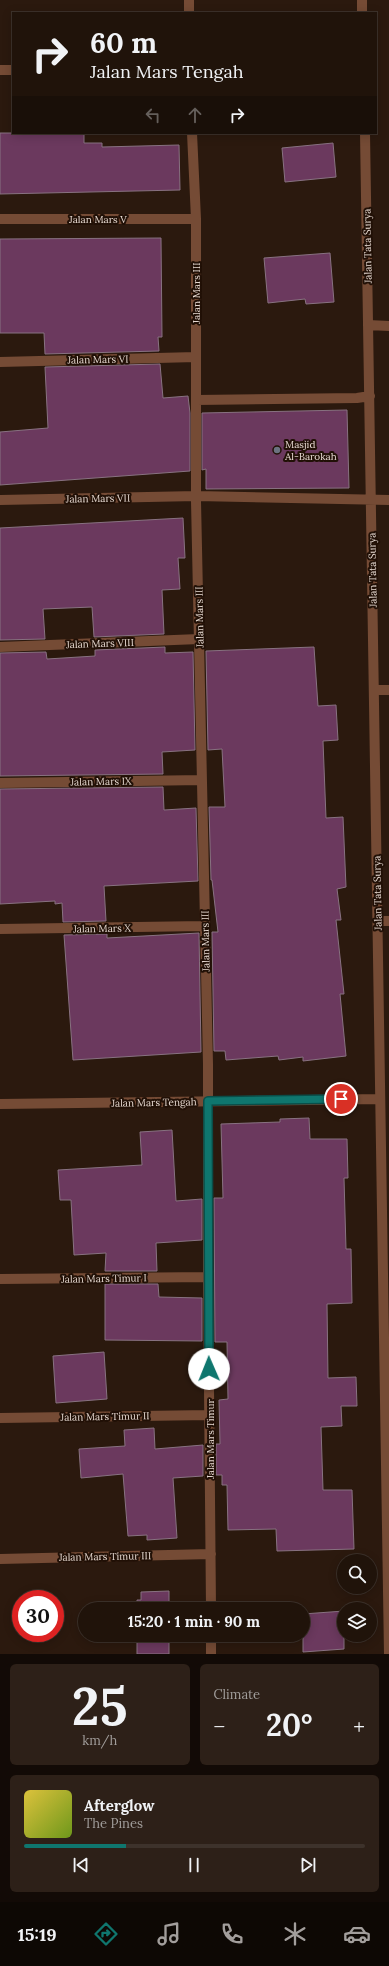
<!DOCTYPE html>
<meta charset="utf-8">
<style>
:root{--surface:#20130a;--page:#2d2018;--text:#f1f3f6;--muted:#a29e9c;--line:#3d322b;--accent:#0f766e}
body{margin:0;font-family:Lora,serif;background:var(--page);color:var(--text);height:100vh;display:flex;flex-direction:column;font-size:15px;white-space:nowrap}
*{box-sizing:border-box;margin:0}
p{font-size:13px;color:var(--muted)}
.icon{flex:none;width:22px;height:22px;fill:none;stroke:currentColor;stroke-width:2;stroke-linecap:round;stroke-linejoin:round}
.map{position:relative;height:1654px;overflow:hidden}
.panel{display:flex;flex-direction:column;gap:10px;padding:10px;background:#120a06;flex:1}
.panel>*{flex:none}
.banner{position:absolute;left:12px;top:12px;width:365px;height:122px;border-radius:0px;box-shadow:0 2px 10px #0003,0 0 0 1px var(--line);background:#20130a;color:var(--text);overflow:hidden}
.buttons{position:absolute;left:337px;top:1554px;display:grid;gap:8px}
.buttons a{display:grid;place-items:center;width:40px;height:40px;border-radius:50%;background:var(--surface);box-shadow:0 2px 10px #0003,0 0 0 1px var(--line);font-size:20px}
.speed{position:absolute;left:12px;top:1590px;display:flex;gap:8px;font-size:20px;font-weight:700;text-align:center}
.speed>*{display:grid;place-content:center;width:52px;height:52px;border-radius:50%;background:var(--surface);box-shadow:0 2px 10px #0003,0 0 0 1px var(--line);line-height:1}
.speed .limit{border:6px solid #d22;background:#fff;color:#111}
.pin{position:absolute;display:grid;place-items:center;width:34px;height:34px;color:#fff;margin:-17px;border:2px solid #fff;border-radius:50%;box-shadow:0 1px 4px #0007}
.me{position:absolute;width:44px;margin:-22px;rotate:359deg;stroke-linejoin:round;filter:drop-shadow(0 0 3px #0008)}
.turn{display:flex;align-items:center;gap:14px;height:84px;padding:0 12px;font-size:18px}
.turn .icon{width:52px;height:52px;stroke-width:2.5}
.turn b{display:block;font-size:28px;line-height:34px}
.lanes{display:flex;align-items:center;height:38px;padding:0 12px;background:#0003;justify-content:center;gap:20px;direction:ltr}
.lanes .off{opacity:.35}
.big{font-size:30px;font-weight:700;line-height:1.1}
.panel .widget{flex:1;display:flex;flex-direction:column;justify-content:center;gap:6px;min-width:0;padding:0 14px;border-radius:6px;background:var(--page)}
.panel .dial{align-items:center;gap:0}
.dial b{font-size:52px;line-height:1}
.song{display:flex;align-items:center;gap:12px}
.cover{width:48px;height:48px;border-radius:6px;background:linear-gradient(135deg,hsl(50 70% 55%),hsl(80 70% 35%))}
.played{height:4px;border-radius:2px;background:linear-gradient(90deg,var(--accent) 30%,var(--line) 30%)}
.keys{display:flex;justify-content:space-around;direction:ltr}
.heat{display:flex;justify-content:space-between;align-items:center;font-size:22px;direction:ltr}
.panel .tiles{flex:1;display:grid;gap:10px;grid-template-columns:1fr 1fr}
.widget:last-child{grid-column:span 2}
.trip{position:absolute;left:78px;top:1602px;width:232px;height:40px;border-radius:20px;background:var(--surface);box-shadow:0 2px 10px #0003,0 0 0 1px var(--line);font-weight:700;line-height:40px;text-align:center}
.tab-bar{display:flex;height:64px;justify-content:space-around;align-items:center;background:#0d0804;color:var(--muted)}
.tab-bar .icon{width:28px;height:28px}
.tab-bar .active{color:var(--accent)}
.tab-bar b{font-size:18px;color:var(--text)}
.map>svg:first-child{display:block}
.building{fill:#6b395e;stroke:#887281}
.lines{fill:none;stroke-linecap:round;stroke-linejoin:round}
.minor{stroke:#754b35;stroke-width:10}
.route-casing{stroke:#0a4d48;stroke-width:10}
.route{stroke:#0f766e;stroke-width:7}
.worship-dot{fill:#6b7280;stroke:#211006;stroke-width:1.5}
.labels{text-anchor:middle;stroke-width:4;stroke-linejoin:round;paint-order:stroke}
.street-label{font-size:10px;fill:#e7dad2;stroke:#211006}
.poi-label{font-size:10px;fill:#e7dad2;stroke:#211006;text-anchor:start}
</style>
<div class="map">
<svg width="389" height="1654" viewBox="0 0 389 1654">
<rect width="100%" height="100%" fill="#2b190e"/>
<path class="building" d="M0,133H84V143H102V147L179,145L180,190L0,194Z
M333,143L336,177L285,182L282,148Z
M161,238L162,337H158L159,351L45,354L44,333H0V239Z
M330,253L334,302L306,304L305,299L268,303L264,258Z
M160,364L163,398L188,396L190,413V471L0,485V432L48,428L45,367Z
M347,410L349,488L206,489V469L202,470V413Z
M183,518L185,558H178L180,589L162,590L164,634L94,637L92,607L43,609L45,639L0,640V528Z
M165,647V653L193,652L195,750L162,752L163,774L0,776V653L46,652L47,659L95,656V650Z
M314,647L318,706L336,705L338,740L323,741L326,818L343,817L346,887L337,889L341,920H336L344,994H340L346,1056L303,1061V1057L279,1060L278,1056L226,1060L225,1051H214L212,932H218L212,880H211L209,807H225L222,749L208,750L206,651Z
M163,787L164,810L196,808L198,881L104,886L106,921L63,922L62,903L55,904V901L0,904V789Z
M199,933L201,1052L73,1060L64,935L107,934V938Z
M309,1118L310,1139H347L348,1178H344L346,1249H351L352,1303L327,1304L328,1378L356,1377L357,1406H341L342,1426L321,1427L323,1490H352L354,1549L277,1551L276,1529L228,1530L227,1485H222V1475H216V1444H220L219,1400L228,1399L227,1342H215L214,1198H223L221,1124L280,1122V1119Z
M172,1130L176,1201L202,1199V1240L156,1243L157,1271H105L106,1253L74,1255L71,1200H60L58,1170L142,1165L140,1132Z
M105,1284H158L159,1297L202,1298V1341L105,1340Z
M104,1352L107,1399L56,1403L53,1356Z
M154,1428L155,1449L203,1445V1476L173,1478L177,1538L147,1540V1535L128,1536L123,1474L81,1478L79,1449L125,1446L124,1430Z
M169,1591V1609H137V1600H141V1592Z
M344,1611V1649L303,1652V1614Z
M137,1635H169V1654H137Z"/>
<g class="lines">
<path class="minor" d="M189,0V13
M362,0V13
M0,70H13
M192,133L196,219V501L208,1064V1277L211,1609
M365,133L389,1654
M0,219H196
M368,325L389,326
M0,362L196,357
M196,400L357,398L370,396
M0,500L197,496L389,500
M0,647L199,639
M374,690H389
M0,783L202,780
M378,921H389
M0,929L204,926
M0,1104L380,1099
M0,1279L208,1277
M0,1418L210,1415
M0,1559L211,1554
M211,1635V1654"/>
</g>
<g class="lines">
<g class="route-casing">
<path id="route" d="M209,1369L208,1101L341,1099"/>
</g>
<use href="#route" class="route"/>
</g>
<circle class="worship-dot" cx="277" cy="450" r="4"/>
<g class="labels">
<g class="street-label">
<text x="98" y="223">Jalan Mars V</text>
<text transform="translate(367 246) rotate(-91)" y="4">Jalan Tata Surya</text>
<text transform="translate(196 293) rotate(-90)" y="4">Jalan Mars III</text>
<text transform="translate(98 359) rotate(-1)" y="4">Jalan Mars VI</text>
<text transform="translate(98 498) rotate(-1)" y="4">Jalan Mars VII</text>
<text transform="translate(372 570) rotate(-91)" y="4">Jalan Tata Surya</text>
<text transform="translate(199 617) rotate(-91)" y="4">Jalan Mars III</text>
<text transform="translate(100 643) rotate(-2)" y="4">Jalan Mars VIII</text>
<text transform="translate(101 781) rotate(-1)" y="4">Jalan Mars IX</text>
<text transform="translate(377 893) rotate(-91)" y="4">Jalan Tata Surya</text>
<text transform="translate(102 928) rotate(-1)" y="4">Jalan Mars X</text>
<text transform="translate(205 941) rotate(-91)" y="4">Jalan Mars III</text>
<text transform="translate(154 1102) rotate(-1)" y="4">Jalan Mars Tengah</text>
<text transform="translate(104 1278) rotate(-1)" y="4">Jalan Mars Timur I</text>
<text transform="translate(105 1416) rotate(-1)" y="4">Jalan Mars Timur II</text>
<text transform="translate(210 1439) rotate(-90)" y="4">Jalan Mars Timur</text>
<text transform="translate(105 1556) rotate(-1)" y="4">Jalan Mars Timur III</text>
</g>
<g class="poi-label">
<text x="285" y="448">Masjid<tspan x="285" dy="12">Al-Barokah</tspan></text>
</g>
</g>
</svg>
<div class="buttons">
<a><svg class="icon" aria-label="search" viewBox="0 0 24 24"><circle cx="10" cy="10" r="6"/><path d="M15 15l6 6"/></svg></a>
<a><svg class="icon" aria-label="layers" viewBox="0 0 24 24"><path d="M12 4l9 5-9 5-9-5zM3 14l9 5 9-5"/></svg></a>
</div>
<div class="speed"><div class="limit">30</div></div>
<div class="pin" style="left:341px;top:1099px;background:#d93025"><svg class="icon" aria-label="arrive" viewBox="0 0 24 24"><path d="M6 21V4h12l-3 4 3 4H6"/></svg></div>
<svg class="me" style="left:209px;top:1369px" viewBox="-20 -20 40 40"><circle r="19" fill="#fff"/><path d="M0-13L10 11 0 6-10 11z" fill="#0f766e"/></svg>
<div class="trip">15:20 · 1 min · 90 m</div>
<div class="banner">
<div class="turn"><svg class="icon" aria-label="right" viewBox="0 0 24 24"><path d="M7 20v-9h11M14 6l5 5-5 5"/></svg><div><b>60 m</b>Jalan Mars Tengah</div></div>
<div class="lanes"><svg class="icon off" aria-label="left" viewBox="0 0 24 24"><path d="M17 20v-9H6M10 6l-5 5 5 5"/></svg><svg class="icon off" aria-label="ahead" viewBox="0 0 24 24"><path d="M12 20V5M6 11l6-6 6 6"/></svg><svg class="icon" aria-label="right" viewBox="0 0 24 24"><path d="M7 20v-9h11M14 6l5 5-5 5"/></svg></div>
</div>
</div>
<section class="panel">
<div class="tiles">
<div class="widget dial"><b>25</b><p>km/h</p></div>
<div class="widget"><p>Climate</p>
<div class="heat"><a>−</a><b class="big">20°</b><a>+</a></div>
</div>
<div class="widget">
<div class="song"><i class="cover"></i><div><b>Afterglow</b><p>The Pines</p></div></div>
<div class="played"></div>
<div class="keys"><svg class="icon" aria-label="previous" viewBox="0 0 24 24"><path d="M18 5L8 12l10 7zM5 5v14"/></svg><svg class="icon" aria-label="pause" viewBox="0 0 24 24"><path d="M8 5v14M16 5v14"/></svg><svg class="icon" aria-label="next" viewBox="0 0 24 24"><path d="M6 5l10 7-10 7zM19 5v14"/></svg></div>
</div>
</div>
</section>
<nav class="tab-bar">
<b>15:19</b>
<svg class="icon active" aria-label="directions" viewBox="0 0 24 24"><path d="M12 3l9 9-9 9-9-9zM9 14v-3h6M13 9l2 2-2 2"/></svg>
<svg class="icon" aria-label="music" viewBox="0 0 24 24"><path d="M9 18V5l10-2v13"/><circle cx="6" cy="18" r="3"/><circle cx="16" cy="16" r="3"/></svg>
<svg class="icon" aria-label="phone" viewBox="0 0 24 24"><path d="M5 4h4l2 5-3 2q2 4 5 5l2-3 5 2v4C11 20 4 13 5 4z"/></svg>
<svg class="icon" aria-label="climate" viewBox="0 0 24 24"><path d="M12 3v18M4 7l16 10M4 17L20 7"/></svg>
<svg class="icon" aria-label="car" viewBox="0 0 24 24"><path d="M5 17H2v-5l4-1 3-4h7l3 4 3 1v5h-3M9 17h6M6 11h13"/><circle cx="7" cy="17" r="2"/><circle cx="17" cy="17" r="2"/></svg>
</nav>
